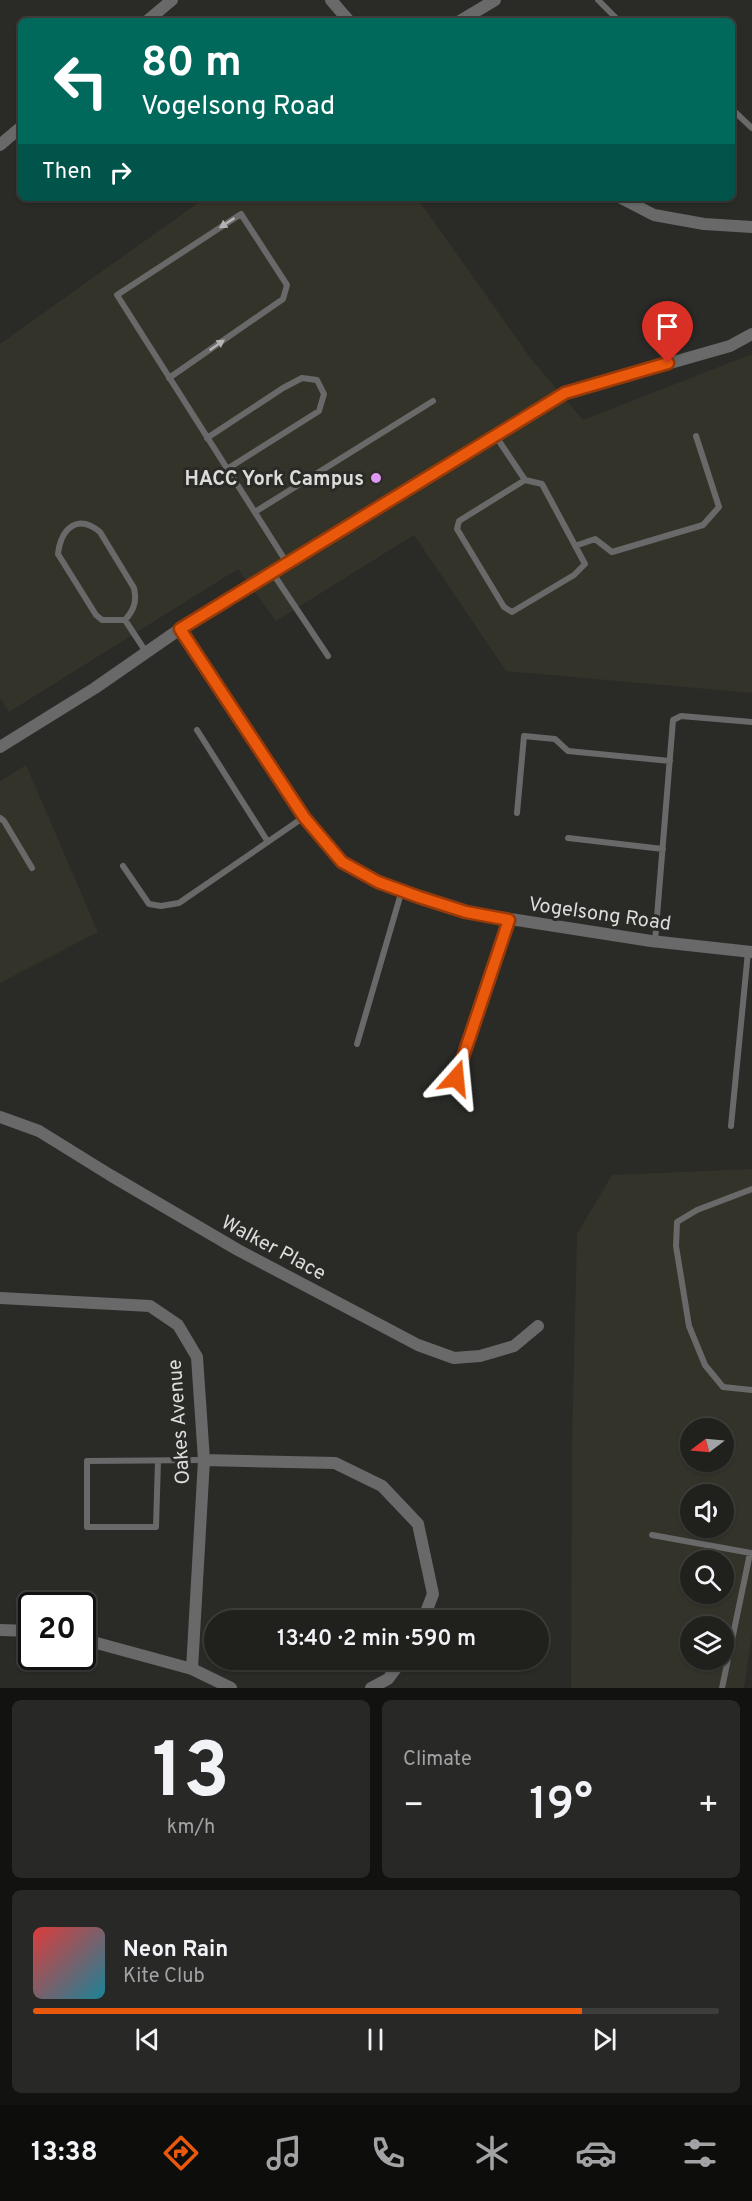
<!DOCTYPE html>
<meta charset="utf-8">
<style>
:root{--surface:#20201d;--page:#282826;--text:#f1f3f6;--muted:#a2a3a4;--line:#3d3e3b;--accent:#ea580c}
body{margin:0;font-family:Overpass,sans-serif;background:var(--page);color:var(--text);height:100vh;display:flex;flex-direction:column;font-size:22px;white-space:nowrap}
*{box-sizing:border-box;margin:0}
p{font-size:20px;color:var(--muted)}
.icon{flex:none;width:33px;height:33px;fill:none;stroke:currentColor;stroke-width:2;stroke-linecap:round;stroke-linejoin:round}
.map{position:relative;height:1688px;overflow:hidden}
.sheet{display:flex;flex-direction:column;gap:12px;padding:12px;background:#121210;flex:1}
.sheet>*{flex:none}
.guide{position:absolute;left:18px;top:18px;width:717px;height:183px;border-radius:9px;box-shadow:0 2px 4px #0004,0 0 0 2px var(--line);background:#00695c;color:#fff;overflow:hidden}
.needle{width:39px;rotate:254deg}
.tools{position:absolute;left:680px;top:1418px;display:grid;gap:12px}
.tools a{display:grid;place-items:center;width:54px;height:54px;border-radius:50%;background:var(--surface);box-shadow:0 2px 4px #0004,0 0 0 2px var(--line);font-size:30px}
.speed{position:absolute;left:18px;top:1592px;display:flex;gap:12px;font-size:30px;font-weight:700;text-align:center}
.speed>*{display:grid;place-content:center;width:78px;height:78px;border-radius:50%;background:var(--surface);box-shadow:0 2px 4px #0004,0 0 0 2px var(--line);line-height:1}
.speed .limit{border:3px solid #111;border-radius:9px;background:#fff;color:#111}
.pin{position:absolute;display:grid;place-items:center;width:51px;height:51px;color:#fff;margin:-62px -26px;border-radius:50% 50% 50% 0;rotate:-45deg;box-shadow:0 0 6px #0007}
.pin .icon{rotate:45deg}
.me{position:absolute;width:66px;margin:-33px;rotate:18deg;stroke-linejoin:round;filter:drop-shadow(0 0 4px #0008)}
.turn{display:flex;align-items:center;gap:21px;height:126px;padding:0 24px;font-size:27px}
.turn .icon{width:78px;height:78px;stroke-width:2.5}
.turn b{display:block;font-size:42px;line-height:51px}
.then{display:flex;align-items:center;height:57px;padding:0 24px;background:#0003;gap:12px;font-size:22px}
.big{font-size:45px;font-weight:600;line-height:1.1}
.sheet .widget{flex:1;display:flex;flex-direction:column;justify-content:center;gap:9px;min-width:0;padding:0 21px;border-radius:9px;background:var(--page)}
.sheet .dial{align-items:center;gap:0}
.dial b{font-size:78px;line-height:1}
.song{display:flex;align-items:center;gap:18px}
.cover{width:72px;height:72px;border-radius:9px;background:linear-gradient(135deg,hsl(0 70% 55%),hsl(190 70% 35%))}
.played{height:6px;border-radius:3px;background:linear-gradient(90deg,var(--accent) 80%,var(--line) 80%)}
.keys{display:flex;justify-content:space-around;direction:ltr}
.heat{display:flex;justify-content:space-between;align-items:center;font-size:33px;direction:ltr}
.sheet .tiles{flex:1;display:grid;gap:12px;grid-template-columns:1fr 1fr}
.widget:last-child{grid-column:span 2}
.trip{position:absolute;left:204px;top:1610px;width:345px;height:60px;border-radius:30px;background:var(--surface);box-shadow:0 2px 4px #0004,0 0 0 2px var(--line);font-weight:600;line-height:60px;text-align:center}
.menu{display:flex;height:96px;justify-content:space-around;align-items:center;background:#0d0d0c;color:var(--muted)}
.menu .icon{width:42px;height:42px}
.menu .on{color:var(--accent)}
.menu b{font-size:27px;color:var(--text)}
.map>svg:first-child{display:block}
.built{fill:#34332a;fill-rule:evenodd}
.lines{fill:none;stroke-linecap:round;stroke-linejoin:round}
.lane{stroke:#6a696a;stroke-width:6}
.street{stroke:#6a696a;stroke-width:12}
.oneway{fill:#b5b4b3}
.route-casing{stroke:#983908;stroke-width:15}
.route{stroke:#ea580c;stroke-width:10}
.poi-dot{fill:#de98f2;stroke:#2a2a27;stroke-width:2}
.labels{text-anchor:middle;stroke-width:6;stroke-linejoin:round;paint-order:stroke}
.poi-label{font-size:20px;font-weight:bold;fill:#dddcdb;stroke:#2a2a27;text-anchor:end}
.street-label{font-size:20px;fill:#dddcdb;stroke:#2a2a27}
</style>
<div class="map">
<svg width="752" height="1688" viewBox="0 0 752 1688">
<rect width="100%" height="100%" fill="#2a2a27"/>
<path class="built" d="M205,198H417L532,360L583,420L752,354V693L506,671L414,535L276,621L238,569L9,712L0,698V344Z
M26,765L98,932L0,983V781Z
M752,1169V1635L744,1688H571L572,1444L577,1234L612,1175ZM690,1428H723V1461H690ZM690,1494H723V1527H690ZM690,1560H723V1593H690ZM690,1626H723V1659H690Z"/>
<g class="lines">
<path class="lane" d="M598,0L619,21
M735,112L752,128
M169,378L283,299L287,285L241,214L117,295L287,563
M495,435L525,480L542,484L585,564L574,575L512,612L504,607L457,529L459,521L525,480
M207,438L283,388L302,378L317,380L324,394L319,411L227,469
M255,512L433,401
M575,546L595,539L612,552L703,525L719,507L696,436
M272,572L328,656
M125,620C134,610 137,601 134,588L100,532C77,513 61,529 58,554L96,615L102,620H125L146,652
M197,730L268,842
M517,813L524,736L555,739L568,751L670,761
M0,818L4,821L32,868
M568,838L663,849
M123,866L149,904L161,906L179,903L304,817
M655,941L673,720L681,716L752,722
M357,1044L402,890
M456,1078L509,920
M731,1126L748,952
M752,1189L697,1210L677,1222L676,1246L689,1326L705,1365L723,1387L752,1390
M158,1461L156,1527H87V1461L204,1460
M652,1535L751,1553
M722,1688L750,1553"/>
<path class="street" d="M331,0L349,21
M147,21L172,0
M460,21L495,0
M0,145L21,127
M621,198L654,215L704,224L752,227
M180,629L304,817L342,863L378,882L466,912L651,941L752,952
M0,747L95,688L180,629L565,393L730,346L752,334
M0,1117L39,1131L110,1175L238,1250L418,1345L454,1358L480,1356L514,1346L538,1326
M0,1298L150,1306L178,1325L197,1357L204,1460L192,1669
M204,1460L335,1463L382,1486L418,1524L433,1594L423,1620
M0,1630L32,1631
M82,1639L192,1669L231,1688
M371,1688L388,1679L403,1659"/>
</g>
<defs><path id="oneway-solid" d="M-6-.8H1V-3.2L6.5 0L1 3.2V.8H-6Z" transform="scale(1.5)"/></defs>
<g class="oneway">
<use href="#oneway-solid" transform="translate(227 223) rotate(147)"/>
<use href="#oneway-solid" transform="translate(217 345) rotate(-35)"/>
</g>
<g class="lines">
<g class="route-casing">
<path id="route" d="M456,1078L509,920L466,912L419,897L378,882L342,862L304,817L180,629L565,393L668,363"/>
</g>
<use href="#route" class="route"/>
</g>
<circle class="poi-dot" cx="376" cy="478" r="6"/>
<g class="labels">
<g class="poi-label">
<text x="364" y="485">HACC York Campus</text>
</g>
<g class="street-label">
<text transform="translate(600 913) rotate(8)" y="7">Vogelsong Road</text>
<text transform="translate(274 1247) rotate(28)" y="7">Walker Place</text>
<text transform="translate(178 1422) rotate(-94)" y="7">Oakes Avenue</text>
</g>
</g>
</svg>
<div class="tools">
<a><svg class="needle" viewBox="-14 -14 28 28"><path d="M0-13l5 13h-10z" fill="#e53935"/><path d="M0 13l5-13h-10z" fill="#a2a3a4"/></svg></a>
<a><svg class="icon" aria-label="sound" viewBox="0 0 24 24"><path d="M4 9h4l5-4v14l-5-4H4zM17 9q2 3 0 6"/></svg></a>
<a><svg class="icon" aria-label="search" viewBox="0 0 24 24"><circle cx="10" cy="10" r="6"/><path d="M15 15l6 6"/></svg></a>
<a><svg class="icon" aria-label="layers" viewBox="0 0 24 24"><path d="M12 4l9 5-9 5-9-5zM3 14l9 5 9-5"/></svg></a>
</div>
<div class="speed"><div class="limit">20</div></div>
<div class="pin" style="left:668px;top:363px;background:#d93025"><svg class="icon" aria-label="arrive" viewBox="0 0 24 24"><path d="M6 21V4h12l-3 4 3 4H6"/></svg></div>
<svg class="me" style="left:456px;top:1078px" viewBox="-20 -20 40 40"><path d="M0-17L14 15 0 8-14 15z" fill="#ea580c" stroke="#fff" stroke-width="4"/></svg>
<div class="trip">13:40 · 2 min · 590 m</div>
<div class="guide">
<div class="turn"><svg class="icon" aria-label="left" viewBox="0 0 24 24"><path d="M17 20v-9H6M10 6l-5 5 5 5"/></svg><div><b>80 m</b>Vogelsong Road</div></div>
<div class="then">Then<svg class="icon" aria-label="right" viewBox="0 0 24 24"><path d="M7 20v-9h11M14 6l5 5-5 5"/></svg></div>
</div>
</div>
<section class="sheet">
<div class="tiles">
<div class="widget dial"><b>13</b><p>km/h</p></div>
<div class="widget"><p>Climate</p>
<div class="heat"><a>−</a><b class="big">19°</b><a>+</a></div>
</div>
<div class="widget">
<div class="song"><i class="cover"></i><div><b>Neon Rain</b><p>Kite Club</p></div></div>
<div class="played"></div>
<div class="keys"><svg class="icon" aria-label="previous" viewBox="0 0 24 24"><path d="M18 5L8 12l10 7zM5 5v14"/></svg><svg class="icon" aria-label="pause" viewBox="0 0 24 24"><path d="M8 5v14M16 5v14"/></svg><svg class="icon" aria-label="next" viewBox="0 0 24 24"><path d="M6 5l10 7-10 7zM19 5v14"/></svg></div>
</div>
</div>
</section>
<nav class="menu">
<b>13:38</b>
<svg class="icon on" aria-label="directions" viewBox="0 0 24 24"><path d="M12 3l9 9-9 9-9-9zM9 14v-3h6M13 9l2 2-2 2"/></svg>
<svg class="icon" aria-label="music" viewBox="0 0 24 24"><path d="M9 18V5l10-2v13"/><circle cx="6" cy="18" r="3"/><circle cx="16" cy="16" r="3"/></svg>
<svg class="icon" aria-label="phone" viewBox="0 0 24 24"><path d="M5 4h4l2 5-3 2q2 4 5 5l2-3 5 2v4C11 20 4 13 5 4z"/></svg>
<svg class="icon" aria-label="climate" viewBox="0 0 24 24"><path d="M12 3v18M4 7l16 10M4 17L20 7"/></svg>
<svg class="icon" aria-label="car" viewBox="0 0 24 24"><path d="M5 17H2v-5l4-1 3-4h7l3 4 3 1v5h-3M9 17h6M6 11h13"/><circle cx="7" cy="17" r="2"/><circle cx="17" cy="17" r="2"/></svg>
<svg class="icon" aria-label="filters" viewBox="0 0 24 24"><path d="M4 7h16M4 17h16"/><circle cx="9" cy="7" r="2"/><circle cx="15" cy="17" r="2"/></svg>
</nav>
